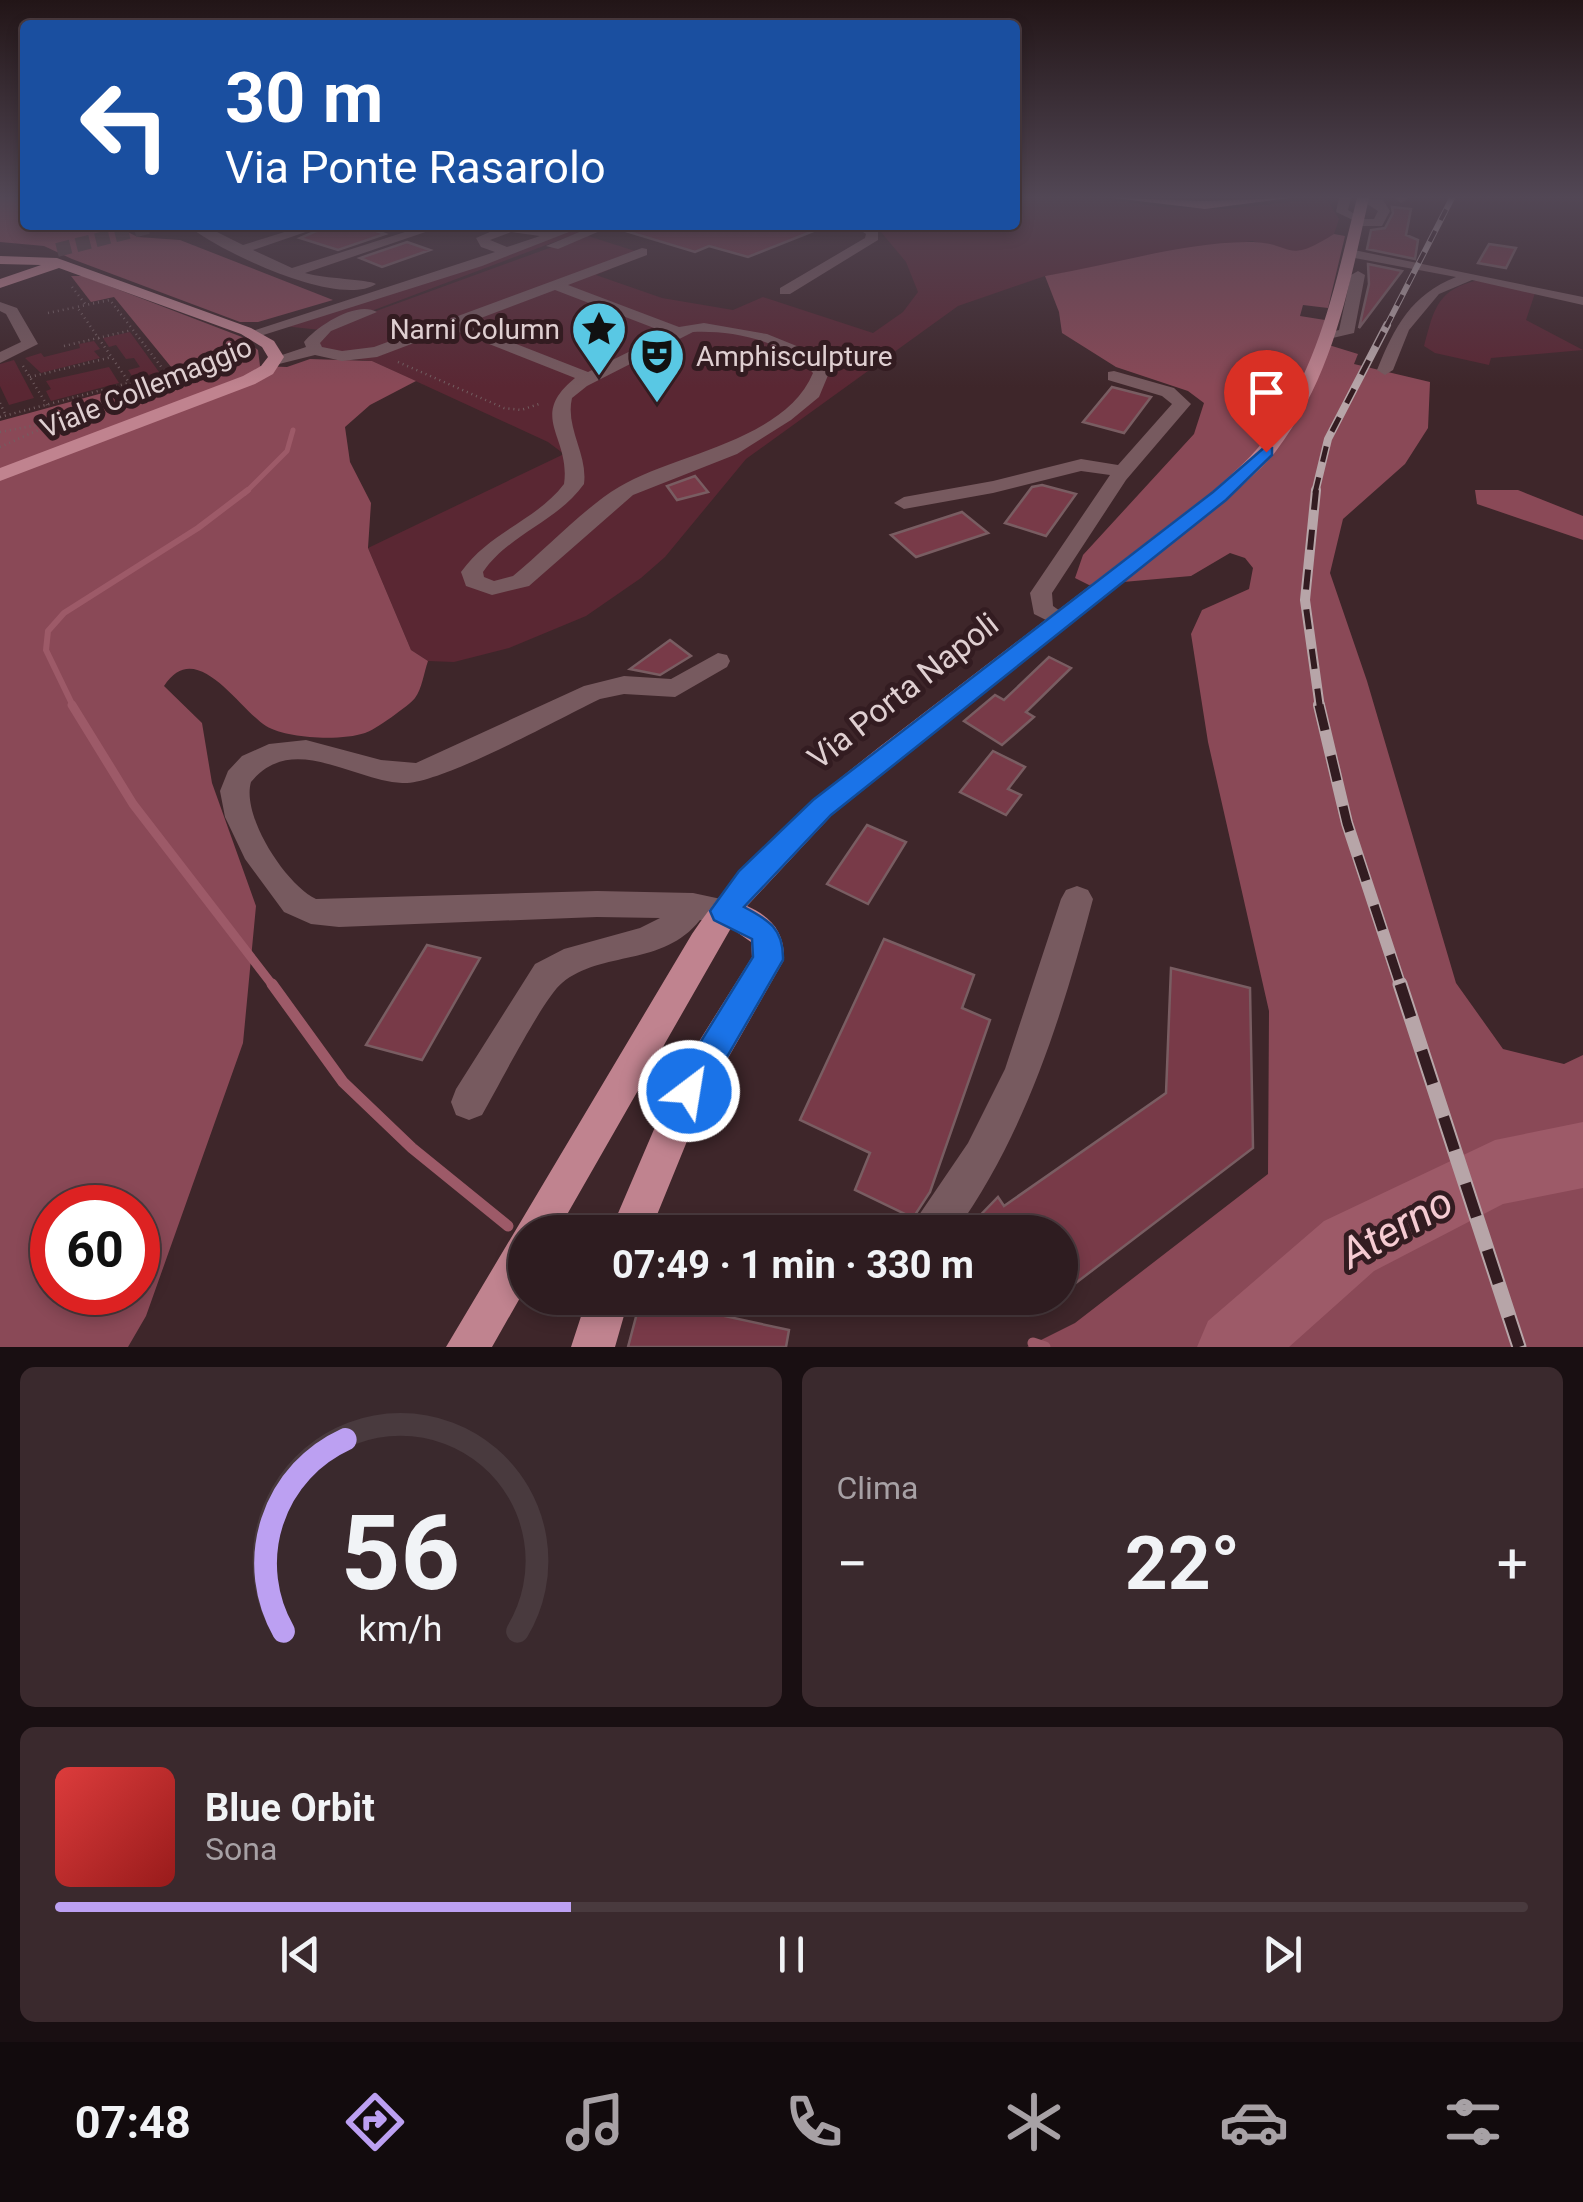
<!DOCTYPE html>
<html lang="it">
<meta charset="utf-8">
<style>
:root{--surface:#2e1c20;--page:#3a292d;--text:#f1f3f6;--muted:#a7a1a5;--line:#493a3e;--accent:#bca0f2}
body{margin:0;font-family:Roboto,sans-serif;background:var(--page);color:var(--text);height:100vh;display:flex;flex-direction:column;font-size:38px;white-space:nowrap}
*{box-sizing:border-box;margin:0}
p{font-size:32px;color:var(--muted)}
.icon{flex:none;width:55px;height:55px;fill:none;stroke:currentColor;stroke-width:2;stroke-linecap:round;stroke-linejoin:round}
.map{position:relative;height:1347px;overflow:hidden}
.panel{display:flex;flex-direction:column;gap:20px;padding:20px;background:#190f12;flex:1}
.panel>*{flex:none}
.top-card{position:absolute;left:20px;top:20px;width:1000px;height:210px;border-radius:10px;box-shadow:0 5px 15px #0003,0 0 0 2px var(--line);background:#1a4fa0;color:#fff;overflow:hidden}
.speed{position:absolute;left:30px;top:1185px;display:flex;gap:20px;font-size:50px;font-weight:700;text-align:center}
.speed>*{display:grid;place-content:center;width:130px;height:130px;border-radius:50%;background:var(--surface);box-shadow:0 5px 15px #0003,0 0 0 2px var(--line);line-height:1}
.speed .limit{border:15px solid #d22;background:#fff;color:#111}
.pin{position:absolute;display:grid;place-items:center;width:85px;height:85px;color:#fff;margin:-102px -42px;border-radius:50% 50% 50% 0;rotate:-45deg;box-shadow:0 0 10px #0007}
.pin .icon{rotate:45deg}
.me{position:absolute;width:110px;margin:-55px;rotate:31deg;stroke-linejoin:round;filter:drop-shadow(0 0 8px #0008)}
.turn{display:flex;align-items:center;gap:35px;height:210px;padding:0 40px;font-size:45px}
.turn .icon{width:130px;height:130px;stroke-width:2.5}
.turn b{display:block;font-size:70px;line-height:85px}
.big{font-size:75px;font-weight:700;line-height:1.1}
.panel .widget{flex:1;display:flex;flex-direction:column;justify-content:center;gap:15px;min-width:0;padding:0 35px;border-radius:15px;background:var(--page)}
.panel .dial{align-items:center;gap:0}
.dial svg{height:260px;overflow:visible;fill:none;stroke:var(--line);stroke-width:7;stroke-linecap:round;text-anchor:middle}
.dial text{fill:var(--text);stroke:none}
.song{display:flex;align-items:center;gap:30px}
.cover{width:120px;height:120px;border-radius:15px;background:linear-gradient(135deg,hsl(0 70% 55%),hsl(0 70% 35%))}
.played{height:10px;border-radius:5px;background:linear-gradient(90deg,var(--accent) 35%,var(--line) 35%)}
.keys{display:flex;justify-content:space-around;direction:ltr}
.heat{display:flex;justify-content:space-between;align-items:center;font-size:55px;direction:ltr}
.panel .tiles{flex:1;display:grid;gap:20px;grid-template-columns:1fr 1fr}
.widget:last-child{grid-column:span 2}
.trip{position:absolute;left:508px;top:1215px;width:570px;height:100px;border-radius:50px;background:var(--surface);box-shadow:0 5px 15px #0003,0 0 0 2px var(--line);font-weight:700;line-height:100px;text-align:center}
.tab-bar{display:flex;height:160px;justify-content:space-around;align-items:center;background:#120b0d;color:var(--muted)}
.tab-bar .icon{width:70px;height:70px}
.tab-bar .selected{color:var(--accent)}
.tab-bar b{font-size:45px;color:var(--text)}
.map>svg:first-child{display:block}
.green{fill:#5a2733}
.forest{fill:#8a4957;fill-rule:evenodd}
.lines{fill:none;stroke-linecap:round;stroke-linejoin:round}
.stream-far3{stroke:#9d5a68;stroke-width:5}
.stream-far2{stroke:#9d5a68;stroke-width:6}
.stream-far1{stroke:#9d5a68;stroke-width:9}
.stream{stroke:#9d5a68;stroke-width:11}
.river{fill:#9d5a68;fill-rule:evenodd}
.building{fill:#783a48;stroke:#795d62;stroke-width:2.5}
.major-tunnel{stroke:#563f43;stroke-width:14;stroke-dasharray:14 6;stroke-linecap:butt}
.path{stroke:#735e61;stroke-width:2.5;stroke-dasharray:1 4;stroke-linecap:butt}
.minor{fill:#775a5f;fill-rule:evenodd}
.major{fill:#c0838f;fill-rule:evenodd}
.rail-far4-casing{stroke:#b7a5a8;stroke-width:6}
.rail-far3-casing{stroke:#b7a5a8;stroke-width:8}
.rail-far2-casing{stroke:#b7a5a8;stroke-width:10}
.rail-far1-casing{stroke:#b7a5a8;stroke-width:12}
.rail-casing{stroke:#b7a5a8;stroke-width:15}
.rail-far4{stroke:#331c21;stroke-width:4;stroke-dasharray:12;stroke-linecap:butt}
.rail-far3{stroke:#331c21;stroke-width:5;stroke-dasharray:16;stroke-linecap:butt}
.rail-far2{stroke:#331c21;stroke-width:6;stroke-dasharray:20;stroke-linecap:butt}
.rail-far1{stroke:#331c21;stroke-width:9;stroke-dasharray:26;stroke-linecap:butt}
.rail{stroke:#331c21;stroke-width:11;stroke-dasharray:35;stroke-linecap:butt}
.route{fill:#1a73e8;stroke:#114b97;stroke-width:2.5}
.labels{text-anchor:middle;stroke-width:10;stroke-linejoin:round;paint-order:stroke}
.far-poi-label{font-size:28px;fill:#dfcfd1;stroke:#331c21;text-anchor:end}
.far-street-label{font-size:28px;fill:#dfcfd1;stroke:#331c21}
.street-label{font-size:32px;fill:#dfcfd1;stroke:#331c21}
.near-water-label{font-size:42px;font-style:italic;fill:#f5cbd2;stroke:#331c21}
</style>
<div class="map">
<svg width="1583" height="1347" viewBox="0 0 1583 1347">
<rect width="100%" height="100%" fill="#3e262a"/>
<path class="green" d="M1015,198H1099L1163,207L1225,209L1326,198L1339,219L1334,234L1315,248L1295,253L1252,241L1045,276L958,306L746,459L665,557L641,578L586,616L509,648L454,662L428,661L411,650L368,548L564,454L548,442L372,361L353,359L605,267L611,269L596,275L662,298L733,310L763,297L873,333L903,312L918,292L906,262L881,232L839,225H1015Z
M572,225L594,227L321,330L283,326L469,267Z
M585,235L638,252L357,355L316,347L318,335L335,326Z
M1479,280L1535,293L1526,320L1583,350L1491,358L1489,365L1435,353L1424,346C1434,309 1437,289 1479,280Z
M130,332L159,372L134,379L128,370L140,367L134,358L126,359L116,345L109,347L103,338Z
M94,341L100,349L94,351L100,358L41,373L25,358L41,353L44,357L80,348L79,344Z
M14,360L34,398L9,405L0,386V364Z
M109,367L119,383L51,401L46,391L51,389L46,381Z"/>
<path class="forest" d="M0,198H25V225H113L138,237L180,240L333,300L258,322H240L72,259L44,246L0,242Z
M1334,234L1345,236L1328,308L1303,305L1300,316L1325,320L1319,342L1358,354L1354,364L1430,382L1428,428L1405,464L1343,519L1330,573L1367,681L1456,983L1503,1049L1564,1064L1583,1055V1347H1027L1075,1323L1268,1174L1269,1011L1208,742L1191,634L1202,610L1249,589L1253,568L1245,558L1230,553L1191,576L1089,585L1075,578L1083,555L1194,434L1204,403L1188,391L1116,367L1062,333L1059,312L1045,276C1112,265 1179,243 1247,242C1295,241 1282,267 1334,234Z
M71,276H83L242,337L258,350L260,366L287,367L310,359L372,361L416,381L370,405L345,427L350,462L371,503L368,548L411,650L428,661C424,672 422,689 415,698C410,705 373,731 365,733C341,741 288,739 266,726C238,708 196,636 164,686L202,723L212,783L256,906L243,1043L146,1316L128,1347H0V421L176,373L114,297L91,302ZM52,1208H138V1292H52Z
M1475,490H1518L1583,516V540L1477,504Z"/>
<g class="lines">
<path class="stream-far3" d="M245,493L287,451L293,430"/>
<path class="stream-far2" d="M74,708L46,650L48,631L64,613L198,528L248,490"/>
<path class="stream-far1" d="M72,705L133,804L274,987"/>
<path class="stream" d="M272,984L343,1082L412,1148L508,1226
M1033,1343L1045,1347"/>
<path class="river" d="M1583,1122V1188L1503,1204L1374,1271L1289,1347H1197L1208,1321L1324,1221L1495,1140Z"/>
</g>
<path class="building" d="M1392,207L1411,209L1406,235L1418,240L1415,259L1367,249L1371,230L1385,228L1393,213Z
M330,225H359L385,234L338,250L300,238Z
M623,225H825L826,226L748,257L709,246L695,252L622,230Z
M407,242L430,250L382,267L360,258Z
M1489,244L1516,248L1506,268L1478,263Z
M1368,264L1402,271L1359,328L1369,284Z
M1112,387L1151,397L1124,433L1083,422Z
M695,476L708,492L677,500L667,486Z
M1042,485L1076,494L1046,536L1005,523L1032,487Z
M962,512L988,533L916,557L891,535Z
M670,640L691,656L660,675L630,669Z
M1049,657L1071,668L1026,712L1034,717L1002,745L964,721L995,695L1004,700Z
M993,751L1025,767L1008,789L1021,795L1006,815L960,792Z
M867,825L906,842L868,904L827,884Z
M884,939L974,975L962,1008L990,1020L930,1192L913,1218L855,1190L870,1153L800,1120Z
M427,945L480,958L422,1060L366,1045Z
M1171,968L1250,988L1253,1148L1060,1295V1232H964L998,1197L1004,1206L1166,1093Z
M641,1298L789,1330L786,1347H628Z"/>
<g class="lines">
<path class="major-tunnel" d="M57,250L156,225"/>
<path class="path" d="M48,313L77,307
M64,346L132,330
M398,362L504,408L521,410L542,403
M23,366L47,405
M30,377L112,357
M0,403L6,416
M0,417L166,373L110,300L86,305L72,287
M69,419L118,409
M0,432L59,421
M0,447L133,388L77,307L86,305"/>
<path class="minor" d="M1339,198H1351L1348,210L1363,219H1374L1378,211L1358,198L1383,200L1390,211L1382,226H1353V220L1336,212Z
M1395,198H1407V199L1401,203Z
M187,225H203L243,245L307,225H326L253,250L292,268L427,225H446L305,273C325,279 367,279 376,284C338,309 219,251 187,225Z
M506,225L555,230L568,226L574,230L482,266L257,337L243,334L495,252L481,247L476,238ZM511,232L540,236L507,247L490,240Z
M596,225H614L558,249L546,246Z
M853,225H868L878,230V240L790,294H780V288L865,238L866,234Z
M642,248L647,249V255L568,285L679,327L704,323L767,334L804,349L829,373L819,397L791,420L737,454L633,495L529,586L492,595L466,586L461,572C490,531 536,521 564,484C571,436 527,417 575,378L451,329L377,357L342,361L315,355L275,365L267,360L306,347L304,342C317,326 357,300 377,312L331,331L320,343L322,347L342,351L374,347ZM555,290L667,333L588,372L465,324ZM693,332C732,330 788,341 813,373C785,441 674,454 619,487C585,507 545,550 513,576L494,581L484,577L483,572C509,534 557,522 584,484C588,454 565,428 572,398L587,386Z
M1349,249L1583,297V305L1472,280L1439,294L1409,330L1393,370L1385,375L1377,370C1395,326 1411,295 1456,277L1344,256V250Z
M1358,271L1365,275L1354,333L1324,340V334L1339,330L1351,275Z
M0,302L17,308L38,344L0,363V352L21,342L6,314L0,311Z
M1114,371L1174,388L1191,404L1126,480L1052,593L1053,606L1074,621L1062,628L1034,614L1030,593L1110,475L1081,471L993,493L904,509L894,503L904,497L993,481L1081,459L1118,465L1172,404L1162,396L1108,380V372Z
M718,653L727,655L730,661L727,667L675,697L624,694L600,699C560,718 438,786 402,783C351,780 292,732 251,782C241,816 286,885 316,899L597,891L693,893L735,902L740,911L735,920L724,924L700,920C663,967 602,950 562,983C544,997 497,1089 482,1115L469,1120L456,1115L451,1102L456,1089L535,964L564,949L640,928L660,918L597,917L339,927L311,924L284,912L245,859L225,817L220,791L228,771L242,756L269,744L306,740L381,760L416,763L584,686L624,676L671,679Z
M1077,886L1088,890L1093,899C1062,1016 1026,1133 955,1232H911L917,1218L968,1143L1005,1069L1061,899L1066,890Z"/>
<path class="major" d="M1114,198L1205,201L1290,198L1205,209Z
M1357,198H1369C1348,290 1334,374 1276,451C1262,469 1243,484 1226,500L832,815L747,906C772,917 785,933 784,960L703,1102L650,1232H610L676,1078L752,957L751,942L731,928L557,1232H525V1289L492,1347H446L692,934C758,836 852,768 946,696C1035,628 1123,560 1212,492C1229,476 1248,461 1262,443C1319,372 1335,284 1357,198Z
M0,256L57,258L251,328L274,341L284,357L273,374L255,384L0,481V468L243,376L261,366L268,357L262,347L241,334L59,268L0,288V279L41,265L0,264Z
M587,1298H629L615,1347H571Z"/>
<g class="rail-far4-casing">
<path id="rail-far4" d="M1386,327L1452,198"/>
</g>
<g class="rail-far3-casing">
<path id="rail-far3" d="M1315,493L1328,439L1387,325"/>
</g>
<g class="rail-far2-casing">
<path id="rail-far2" d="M1316,490L1305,600L1320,708"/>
</g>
<g class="rail-far1-casing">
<path id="rail-far1" d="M1319,705L1347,823L1401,987"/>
</g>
<g class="rail-casing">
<path id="rail" d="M1400,984L1519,1347"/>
</g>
<use href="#rail-far4" class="rail-far4"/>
<use href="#rail-far3" class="rail-far3"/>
<use href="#rail-far2" class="rail-far2"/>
<use href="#rail-far1" class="rail-far1"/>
<use href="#rail" class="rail"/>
</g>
<linearGradient id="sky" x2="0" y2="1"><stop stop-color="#221517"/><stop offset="0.51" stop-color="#524755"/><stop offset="1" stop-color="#524755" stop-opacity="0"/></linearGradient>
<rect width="1583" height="387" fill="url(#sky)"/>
<path class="route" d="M1266,446L1272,448V455L1226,500L831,815L744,907C769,920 784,929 783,960L701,1102L689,1107L677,1102L672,1091L677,1080L753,957L752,939L714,920L710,911L739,871L813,800L1213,492Z"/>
<defs>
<g id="sight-pin" transform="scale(2.875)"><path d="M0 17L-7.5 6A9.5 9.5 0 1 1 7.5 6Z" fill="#59c8e4" stroke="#331c21"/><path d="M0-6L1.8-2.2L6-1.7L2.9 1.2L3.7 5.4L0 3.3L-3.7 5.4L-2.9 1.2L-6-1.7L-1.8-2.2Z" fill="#111"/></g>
<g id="theatre-pin" transform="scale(2.875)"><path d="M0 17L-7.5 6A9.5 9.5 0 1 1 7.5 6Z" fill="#59c8e4" stroke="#331c21"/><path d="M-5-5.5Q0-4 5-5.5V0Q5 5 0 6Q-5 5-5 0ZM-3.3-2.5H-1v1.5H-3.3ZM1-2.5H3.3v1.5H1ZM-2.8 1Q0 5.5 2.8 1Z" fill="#111"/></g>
</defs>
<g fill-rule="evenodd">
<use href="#sight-pin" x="599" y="329"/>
<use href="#theatre-pin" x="657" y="356"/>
</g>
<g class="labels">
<g class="far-poi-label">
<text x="560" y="339">Narni Column</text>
<text x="696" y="366" text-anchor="start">Amphisculpture</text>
</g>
<g class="far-street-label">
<text transform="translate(146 387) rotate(-22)" y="10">Viale Collemaggio</text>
</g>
<g class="street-label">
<text transform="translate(903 691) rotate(-38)" y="11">Via Porta Napoli</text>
</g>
<g class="near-water-label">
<text transform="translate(1396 1227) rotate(-29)" y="15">Aterno</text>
</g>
</g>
</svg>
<div class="speed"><div class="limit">60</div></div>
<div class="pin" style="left:1266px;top:452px;background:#d93025"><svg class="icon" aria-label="arrive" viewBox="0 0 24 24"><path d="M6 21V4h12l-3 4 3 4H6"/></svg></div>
<svg class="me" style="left:689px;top:1091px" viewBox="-20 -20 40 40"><circle r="17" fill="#1a73e8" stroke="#fff" stroke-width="3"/><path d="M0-11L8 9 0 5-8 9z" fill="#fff"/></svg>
<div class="trip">07:49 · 1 min · 330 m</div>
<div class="top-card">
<div class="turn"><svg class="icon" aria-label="left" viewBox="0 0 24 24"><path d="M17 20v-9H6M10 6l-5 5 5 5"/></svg><div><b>30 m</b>Via Ponte Rasarolo</div></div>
</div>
</div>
<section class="panel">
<div class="tiles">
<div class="widget dial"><svg viewBox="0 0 100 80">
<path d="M14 69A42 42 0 1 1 86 69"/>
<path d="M14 69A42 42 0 0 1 33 10" stroke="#bca0f2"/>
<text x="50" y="56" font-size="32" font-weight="700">56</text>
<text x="50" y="72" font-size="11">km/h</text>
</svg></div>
<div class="widget"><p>Clima</p>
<div class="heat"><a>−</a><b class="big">22°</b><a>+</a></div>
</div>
<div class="widget">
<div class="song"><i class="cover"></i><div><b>Blue Orbit</b><p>Sona</p></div></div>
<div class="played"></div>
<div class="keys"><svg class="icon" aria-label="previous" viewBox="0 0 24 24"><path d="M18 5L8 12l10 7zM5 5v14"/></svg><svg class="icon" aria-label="pause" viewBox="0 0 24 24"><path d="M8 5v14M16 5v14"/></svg><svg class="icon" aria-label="next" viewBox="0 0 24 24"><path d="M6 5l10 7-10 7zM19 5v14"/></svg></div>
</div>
</div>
</section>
<nav class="tab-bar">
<b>07:48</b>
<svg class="icon selected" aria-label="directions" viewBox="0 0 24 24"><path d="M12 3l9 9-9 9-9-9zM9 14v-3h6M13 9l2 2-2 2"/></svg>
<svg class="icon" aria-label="music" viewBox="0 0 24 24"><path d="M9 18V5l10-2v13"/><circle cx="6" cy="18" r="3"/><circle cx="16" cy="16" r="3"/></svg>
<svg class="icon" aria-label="phone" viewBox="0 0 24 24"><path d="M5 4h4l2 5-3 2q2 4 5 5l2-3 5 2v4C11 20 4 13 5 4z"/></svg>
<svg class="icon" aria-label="climate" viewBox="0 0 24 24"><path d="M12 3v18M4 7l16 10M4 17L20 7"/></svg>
<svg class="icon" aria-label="car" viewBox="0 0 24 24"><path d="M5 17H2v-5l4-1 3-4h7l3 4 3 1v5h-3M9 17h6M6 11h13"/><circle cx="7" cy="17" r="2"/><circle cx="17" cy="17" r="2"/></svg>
<svg class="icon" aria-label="filters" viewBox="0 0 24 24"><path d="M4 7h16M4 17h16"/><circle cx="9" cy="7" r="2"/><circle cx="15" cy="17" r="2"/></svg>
</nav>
